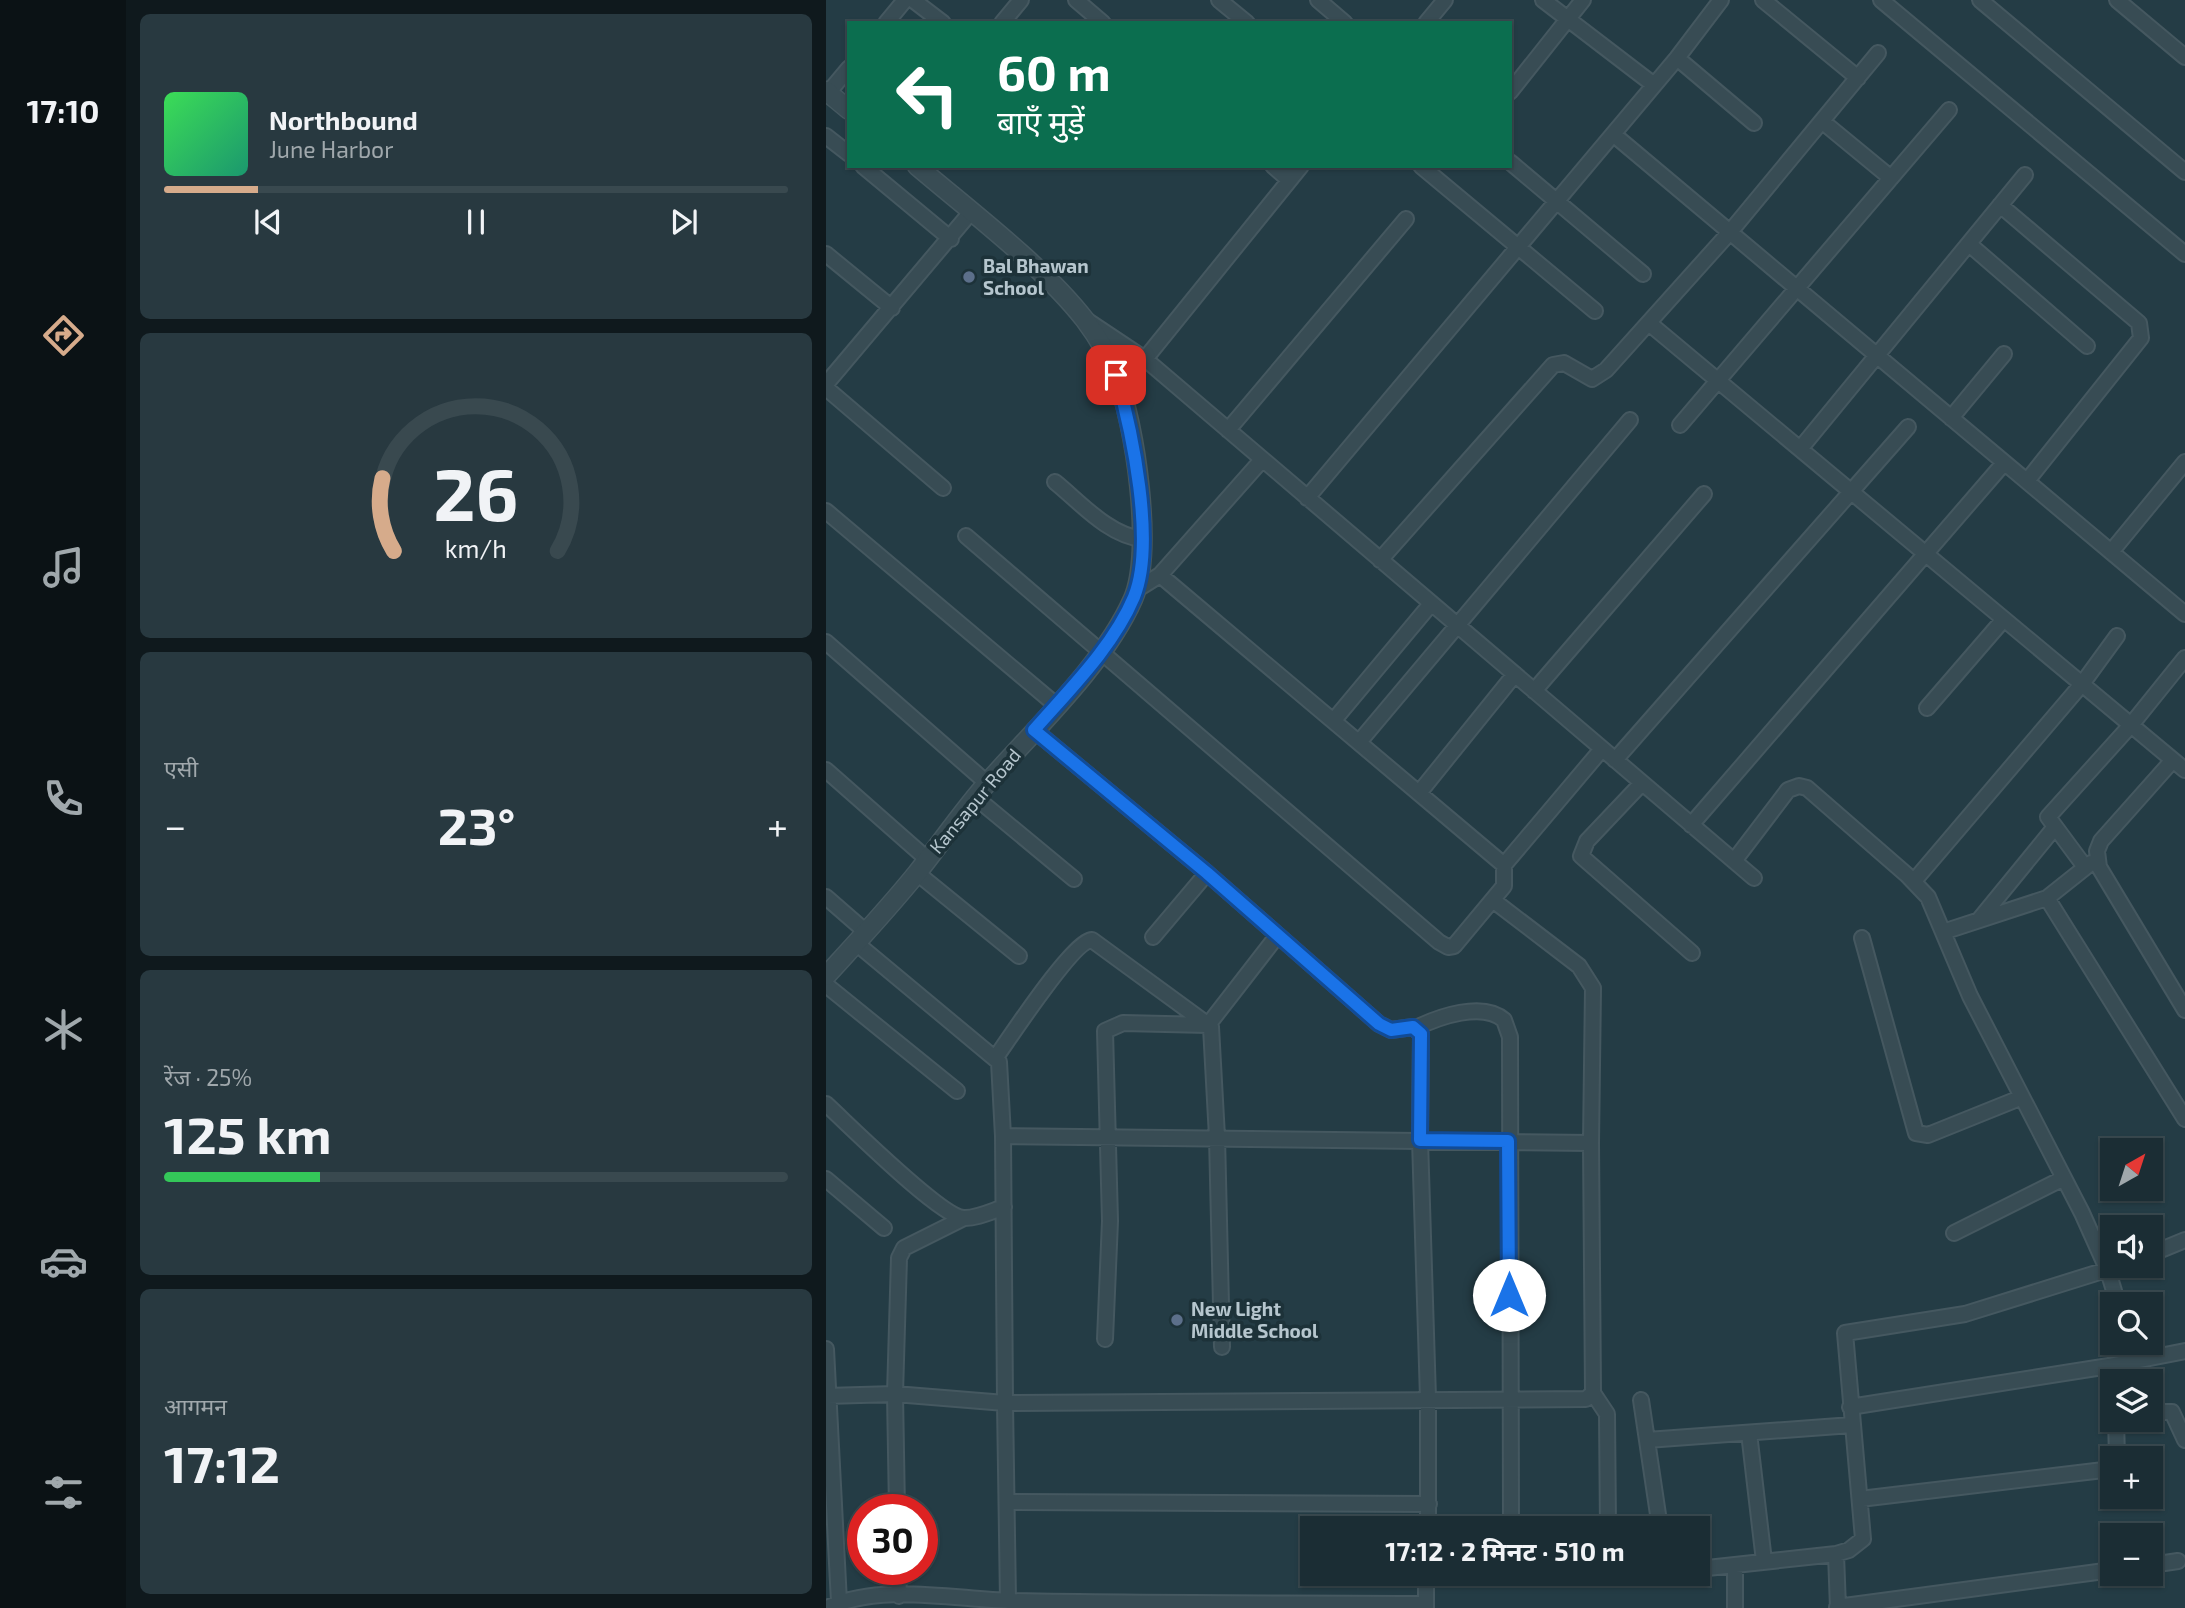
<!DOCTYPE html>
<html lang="hi">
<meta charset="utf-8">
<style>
:root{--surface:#1b2d34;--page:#283940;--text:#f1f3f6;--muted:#a0a8ac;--line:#39494f;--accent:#d6ab8b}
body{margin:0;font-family:"Exo 2","Noto Sans Devanagari",sans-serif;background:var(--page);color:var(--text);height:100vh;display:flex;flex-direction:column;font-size:26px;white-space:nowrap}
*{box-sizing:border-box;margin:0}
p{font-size:23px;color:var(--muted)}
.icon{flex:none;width:38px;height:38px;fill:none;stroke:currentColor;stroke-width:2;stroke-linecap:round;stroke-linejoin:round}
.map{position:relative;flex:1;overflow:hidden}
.details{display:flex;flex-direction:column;gap:14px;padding:14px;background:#0f191d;width:700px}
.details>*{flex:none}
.top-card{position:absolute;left:21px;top:21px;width:665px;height:147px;border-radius:0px;box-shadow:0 2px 5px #0004,0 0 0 2px var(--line);background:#0b6e4f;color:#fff;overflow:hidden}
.needle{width:46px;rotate:39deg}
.tools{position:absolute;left:1274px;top:1138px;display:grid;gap:14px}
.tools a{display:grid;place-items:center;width:63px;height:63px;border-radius:0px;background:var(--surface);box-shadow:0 2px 5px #0004,0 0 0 2px var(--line);font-size:35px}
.speed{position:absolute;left:21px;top:1494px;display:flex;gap:14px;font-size:35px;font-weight:700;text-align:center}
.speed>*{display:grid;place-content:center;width:91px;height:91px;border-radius:50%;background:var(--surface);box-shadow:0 2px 5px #0004,0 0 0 2px var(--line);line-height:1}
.speed .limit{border:10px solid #d22;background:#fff;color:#111}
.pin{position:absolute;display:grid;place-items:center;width:60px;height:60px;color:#fff;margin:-30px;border-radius:14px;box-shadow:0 4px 10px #0006}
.me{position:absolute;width:77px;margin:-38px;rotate:0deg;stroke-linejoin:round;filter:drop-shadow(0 0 5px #0008)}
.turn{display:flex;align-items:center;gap:24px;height:147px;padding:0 35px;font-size:32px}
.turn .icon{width:91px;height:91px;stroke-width:2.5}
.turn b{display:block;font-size:49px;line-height:60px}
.big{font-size:52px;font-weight:700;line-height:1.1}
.details .widget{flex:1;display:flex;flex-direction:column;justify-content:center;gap:10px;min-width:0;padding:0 24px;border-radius:10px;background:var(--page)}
.details .dial{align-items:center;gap:0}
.dial svg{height:182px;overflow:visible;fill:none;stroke:var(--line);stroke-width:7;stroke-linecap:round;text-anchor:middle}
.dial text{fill:var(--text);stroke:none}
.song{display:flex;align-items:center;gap:21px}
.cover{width:84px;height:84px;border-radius:10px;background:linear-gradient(135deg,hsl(130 70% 55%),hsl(160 70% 35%))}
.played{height:7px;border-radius:4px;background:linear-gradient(90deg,var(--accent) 15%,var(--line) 15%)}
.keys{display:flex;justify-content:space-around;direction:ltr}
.heat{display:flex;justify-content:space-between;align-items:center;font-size:38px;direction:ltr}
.charge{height:10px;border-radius:5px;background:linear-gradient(90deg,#34c759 25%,var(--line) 0)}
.trip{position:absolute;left:474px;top:1516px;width:410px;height:70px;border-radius:0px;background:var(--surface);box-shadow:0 2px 5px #0004,0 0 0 2px var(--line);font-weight:700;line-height:70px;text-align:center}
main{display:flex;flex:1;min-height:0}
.tab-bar{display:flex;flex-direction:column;width:126px;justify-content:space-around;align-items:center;background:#0b1215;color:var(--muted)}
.tab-bar .icon{width:49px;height:49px}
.tab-bar .active{color:var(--accent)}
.tab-bar b{font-size:32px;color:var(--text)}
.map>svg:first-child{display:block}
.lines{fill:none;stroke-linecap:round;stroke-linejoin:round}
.minor-casing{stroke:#455860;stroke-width:18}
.tertiary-casing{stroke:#455860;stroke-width:21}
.minor{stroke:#384c54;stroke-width:14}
.tertiary{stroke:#384c54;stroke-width:18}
.route-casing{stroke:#114b97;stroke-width:18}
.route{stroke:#1a73e8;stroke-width:12}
.service-dot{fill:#5c6f8a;stroke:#1d3239;stroke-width:2.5}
.labels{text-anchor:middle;stroke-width:7;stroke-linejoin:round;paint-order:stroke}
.poi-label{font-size:19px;font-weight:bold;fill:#b6c6ce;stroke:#1d3239;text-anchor:start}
.street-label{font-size:19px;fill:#b6c6ce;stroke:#1d3239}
</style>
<main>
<nav class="tab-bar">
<b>17:10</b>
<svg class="icon active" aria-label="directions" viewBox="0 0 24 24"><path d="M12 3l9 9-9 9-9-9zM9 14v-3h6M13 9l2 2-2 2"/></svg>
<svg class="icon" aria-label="music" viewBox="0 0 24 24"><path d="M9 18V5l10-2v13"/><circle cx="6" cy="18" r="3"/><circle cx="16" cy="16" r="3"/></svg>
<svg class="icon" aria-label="phone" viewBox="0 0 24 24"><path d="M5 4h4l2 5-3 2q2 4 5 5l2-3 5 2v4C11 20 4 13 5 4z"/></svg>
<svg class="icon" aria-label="climate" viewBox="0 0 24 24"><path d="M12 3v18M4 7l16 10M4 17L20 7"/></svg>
<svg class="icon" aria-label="car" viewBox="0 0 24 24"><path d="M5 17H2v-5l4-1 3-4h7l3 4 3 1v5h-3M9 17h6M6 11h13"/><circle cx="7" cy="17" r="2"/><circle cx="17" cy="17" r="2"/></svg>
<svg class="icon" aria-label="filters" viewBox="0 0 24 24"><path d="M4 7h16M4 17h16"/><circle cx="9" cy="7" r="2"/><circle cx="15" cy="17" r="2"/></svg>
</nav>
<section class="details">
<div class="widget">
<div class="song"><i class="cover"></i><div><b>Northbound</b><p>June Harbor</p></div></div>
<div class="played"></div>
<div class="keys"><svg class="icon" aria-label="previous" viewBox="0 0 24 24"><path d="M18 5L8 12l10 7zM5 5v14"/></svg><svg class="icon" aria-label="pause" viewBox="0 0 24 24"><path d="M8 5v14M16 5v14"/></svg><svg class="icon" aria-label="next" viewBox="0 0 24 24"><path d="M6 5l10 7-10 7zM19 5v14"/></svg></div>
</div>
<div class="widget dial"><svg viewBox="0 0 100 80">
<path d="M14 69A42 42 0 1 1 86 69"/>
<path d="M14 69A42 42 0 0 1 9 37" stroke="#d6ab8b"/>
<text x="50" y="56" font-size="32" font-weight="700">26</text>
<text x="50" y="72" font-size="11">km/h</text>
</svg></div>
<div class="widget"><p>एसी</p>
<div class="heat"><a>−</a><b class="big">23°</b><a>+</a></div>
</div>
<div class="widget"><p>रेंज · 25%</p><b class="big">125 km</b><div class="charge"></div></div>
<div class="widget"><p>आगमन</p><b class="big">17:12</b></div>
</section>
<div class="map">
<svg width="1359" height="1608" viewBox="0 0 1359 1608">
<rect width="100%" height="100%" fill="#243c45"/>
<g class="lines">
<g class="minor-casing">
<path id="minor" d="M87,0L117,23
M250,0L277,23
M393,0L421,23
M492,0L519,23
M717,0L828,85
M937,0L1032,78
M1055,0L1359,254
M1154,0L1359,172
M1291,0L1359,57
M60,23L79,0
M176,23L195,0
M600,23L619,0
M851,58L928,123
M684,92L757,0
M2,93L23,68
M997,122L1065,178
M787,134L1359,614
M0,136L23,154
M684,162L817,274
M37,166L125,239
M447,166L463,180
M595,166L769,311
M1174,205L1313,323L1315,338L1201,481
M1143,244L1261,346
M0,254L66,308
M262,321L319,359L928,878
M824,324L1359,770
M319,359L475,166
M0,384L145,212
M0,388L117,488
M1125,418L1178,354
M854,425L1123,110
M402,430L580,219
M974,449L1199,175
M229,482C255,503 282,535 316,539
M481,498L851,58L895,0
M0,511L230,705
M140,536L613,942L622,947L628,946L678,886V865L334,575
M1285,552L1359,462
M554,560L727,365L738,363L766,379L780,370L904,232L1052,53
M310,590L334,575L435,461
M0,642L161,783
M708,691L878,494
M1101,708L1178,619
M508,720L604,605
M208,730L381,873L553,1024L565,1030L587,1027L595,1034L594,1140L602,1398V1528
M534,741L804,420
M789,760L1082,427
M1347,760L1275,841L1271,851L1273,867L1359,1010
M0,770L101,859
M816,783L761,841L755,856L866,953
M593,793L689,674
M149,797L248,879
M865,825L1178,463
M908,861L962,790L973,786L981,788L1081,875L1102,897L1144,996L1256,1213L1282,1271L1292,1304
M678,865L776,749
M1259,867L1222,817L1305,725L1359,658
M91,873L193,956
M1088,881L1256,684L1291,636
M0,897L39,931
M1221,898L1359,1119
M668,901L753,966L767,988L765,1143L767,1393L781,1414L782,1528
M1153,920L1229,827
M1117,932L1221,898L1265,863
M327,937L381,873
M1036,938L1090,1133L1102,1135L1194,1098
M0,985L131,1091
M590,1028C612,1017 657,1001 678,1020L684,1037L685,1528
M170,1057C185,1036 247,941 266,940L385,1027L391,1137L396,1347
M0,1104C23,1125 113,1215 137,1218C150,1219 166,1211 178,1207
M177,1136L765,1143
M0,1179L58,1228
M1128,1233L1236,1179
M1325,1254L1359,1240
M279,1339L284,1221L279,1031L297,1023L382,1025L451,936
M1304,1342L1309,1359
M0,1349L13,1602
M1283,1366L1286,1388
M0,1396L69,1394L179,1403L177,1136L173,1062L30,943
M815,1400L834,1528
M1024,1407L1283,1366L1359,1351
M1325,1412H1346L1359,1440
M1290,1419L1291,1458
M923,1433L938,1561
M821,1440L1026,1425
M1034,1499L1286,1469
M181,1502L603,1504
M71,1510L69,1394L73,1258L78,1248L138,1218
M1010,1554L1012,1608
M909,1565V1608
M1325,1565L1352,1561
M872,1569L1010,1554L1023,1550L1037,1539L1019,1333L1139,1314L1296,1265
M72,1570L73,1596
M182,1601L179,1403L760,1399L767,1393
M1011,1607L1286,1570
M1,1608C55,1583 126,1599 185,1601C323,1604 461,1603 600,1604
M600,1608V1573"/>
</g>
<g class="tertiary-casing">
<path id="tertiary" d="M0,91L23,110
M0,976C31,942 62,909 91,873C115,843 137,810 163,781C209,729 279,663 307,599C328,551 309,424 290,375C283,356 271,336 259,320C217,266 144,211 91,166"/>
</g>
<use href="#minor" class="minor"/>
<use href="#tertiary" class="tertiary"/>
</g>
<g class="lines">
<g class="route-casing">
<path id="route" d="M290,375C306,431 330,543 308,597C287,647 243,690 208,730L381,873L553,1024L565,1030L587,1027L595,1034L594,1140L682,1141L683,1295"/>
</g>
<use href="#route" class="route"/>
</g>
<g class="service-dot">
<circle cx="143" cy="277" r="7"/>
<circle cx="351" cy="1320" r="7"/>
</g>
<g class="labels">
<g class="poi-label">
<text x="157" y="273">Bal Bhawan<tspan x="157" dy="22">School</tspan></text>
<text x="365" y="1316">New Light<tspan x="365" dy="22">Middle School</tspan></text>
</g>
<g class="street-label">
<text transform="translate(149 801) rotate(-50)" y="7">Kansapur Road</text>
</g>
</g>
</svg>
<div class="tools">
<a><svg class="needle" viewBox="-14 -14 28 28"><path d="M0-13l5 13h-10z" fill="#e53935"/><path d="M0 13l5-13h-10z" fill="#a0a8ac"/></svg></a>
<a><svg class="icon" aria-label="sound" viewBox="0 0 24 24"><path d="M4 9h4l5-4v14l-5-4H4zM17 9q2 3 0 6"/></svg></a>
<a><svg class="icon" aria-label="search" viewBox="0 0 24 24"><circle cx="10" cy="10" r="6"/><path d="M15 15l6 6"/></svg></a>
<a><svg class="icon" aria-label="layers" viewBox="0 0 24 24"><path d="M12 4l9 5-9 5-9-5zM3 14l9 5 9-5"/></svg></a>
<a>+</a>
<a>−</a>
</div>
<div class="speed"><div class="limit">30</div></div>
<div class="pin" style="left:290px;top:375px;background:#d93025"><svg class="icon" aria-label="arrive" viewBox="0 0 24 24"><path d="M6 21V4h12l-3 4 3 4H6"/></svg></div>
<svg class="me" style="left:683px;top:1295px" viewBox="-20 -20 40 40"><circle r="19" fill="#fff"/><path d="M0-13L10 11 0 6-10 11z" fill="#1a73e8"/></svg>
<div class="trip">17:12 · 2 मिनट · 510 m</div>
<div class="top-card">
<div class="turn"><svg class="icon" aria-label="left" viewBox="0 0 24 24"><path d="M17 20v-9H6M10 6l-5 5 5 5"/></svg><div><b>60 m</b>बाएँ मुड़ें</div></div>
</div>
</div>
</main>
